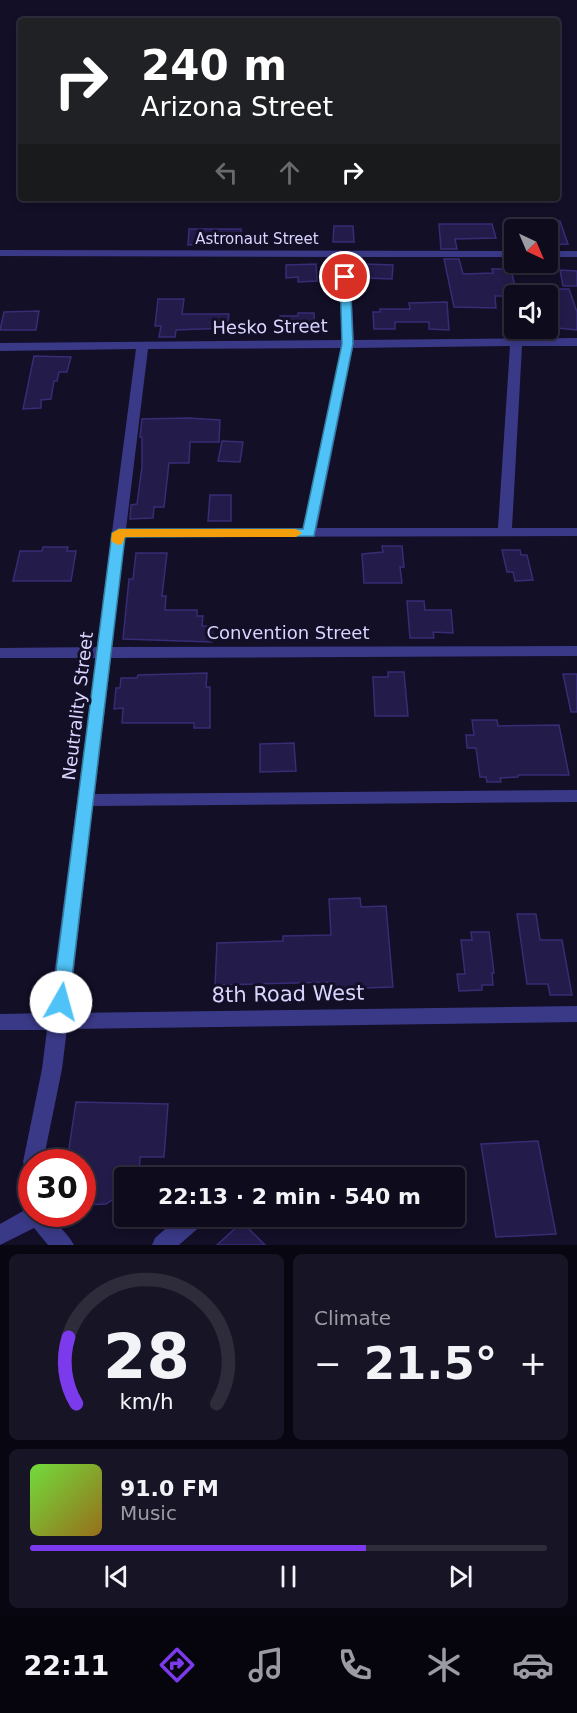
<!DOCTYPE html>
<meta charset="utf-8">
<style>
:root{--surface:#0e0b1d;--page:#171426;--text:#f1f3f6;--muted:#9b9ba4;--line:#2e2b3b;--accent:#7c3aed}
body{margin:0;font-family:"DejaVu Sans",sans-serif;background:var(--page);color:var(--text);height:100vh;display:flex;flex-direction:column;font-size:22px;white-space:nowrap}
*{box-sizing:border-box;margin:0}
p{font-size:20px;color:var(--muted)}
.icon{flex:none;width:33px;height:33px;fill:none;stroke:currentColor;stroke-width:2;stroke-linecap:round;stroke-linejoin:round}
.map{position:relative;height:1245px;overflow:hidden}
.panel{display:flex;flex-direction:column;gap:9px;padding:9px;background:#080610;flex:1}
.panel>*{flex:none}
.hud{position:absolute;left:18px;top:18px;width:542px;height:183px;border-radius:6px;box-shadow:0 3px 9px #0003,0 0 0 2px var(--line);background:#202124;color:#fff;overflow:hidden}
.needle{width:39px;rotate:136deg}
.buttons{position:absolute;left:504px;top:219px;display:grid;gap:12px}
.buttons a{display:grid;place-items:center;width:54px;height:54px;border-radius:6px;background:var(--surface);box-shadow:0 3px 9px #0003,0 0 0 2px var(--line);font-size:30px}
.speed{position:absolute;left:18px;top:1149px;display:flex;gap:12px;font-size:30px;font-weight:700;text-align:center}
.speed>*{display:grid;place-content:center;width:78px;height:78px;border-radius:50%;background:var(--surface);box-shadow:0 3px 9px #0003,0 0 0 2px var(--line);line-height:1}
.speed .limit{border:9px solid #d22;background:#fff;color:#111}
.pin{position:absolute;display:grid;place-items:center;width:51px;height:51px;color:#fff;margin:-26px;border:3px solid #fff;border-radius:50%;box-shadow:0 2px 6px #0007}
.me{position:absolute;width:66px;margin:-33px;rotate:7deg;stroke-linejoin:round;filter:drop-shadow(0 0 4px #0008)}
.turn{display:flex;align-items:center;gap:21px;height:126px;padding:0 24px;font-size:27px}
.turn .icon{width:78px;height:78px;stroke-width:2.5}
.turn b{display:block;font-size:42px;line-height:51px}
.lanes{display:flex;align-items:center;height:57px;padding:0 24px;background:#0003;justify-content:center;gap:30px;direction:ltr}
.lanes .off{opacity:.35}
.big{font-size:45px;font-weight:700;line-height:1.1}
.panel .card{flex:1;display:flex;flex-direction:column;justify-content:center;gap:9px;min-width:0;padding:0 21px;border-radius:9px;background:var(--page)}
.panel .dial{align-items:center;gap:0}
.dial svg{height:156px;overflow:visible;fill:none;stroke:var(--line);stroke-width:7;stroke-linecap:round;text-anchor:middle}
.dial text{fill:var(--text);stroke:none}
.song{display:flex;align-items:center;gap:18px}
.cover{width:72px;height:72px;border-radius:9px;background:linear-gradient(135deg,hsl(100 70% 55%),hsl(40 70% 35%))}
.played{height:6px;border-radius:3px;background:linear-gradient(90deg,var(--accent) 65%,var(--line) 65%)}
.keys{display:flex;justify-content:space-around;direction:ltr}
.heat{display:flex;justify-content:space-between;align-items:center;font-size:33px;direction:ltr}
.panel .tiles{flex:1;display:grid;gap:9px;grid-template-columns:1fr 1fr}
.card:last-child{grid-column:span 2}
.trip{position:absolute;left:114px;top:1167px;width:351px;height:60px;border-radius:6px;background:var(--surface);box-shadow:0 3px 9px #0003,0 0 0 2px var(--line);font-weight:700;line-height:60px;text-align:center}
.dock{display:flex;height:96px;justify-content:space-around;align-items:center;background:#06040c;color:var(--muted)}
.dock .icon{width:42px;height:42px}
.dock .on{color:var(--accent)}
.dock b{font-size:27px;color:var(--text)}
.map>svg:first-child{display:block}
.building{fill:#231b49;stroke:#382c75;stroke-width:1.5}
.lines{fill:none;stroke-linecap:round;stroke-linejoin:round}
.minor{fill:#3a3987;fill-rule:evenodd}
.route{fill:#4fc3f7;stroke:#337fa1;stroke-width:1.5}
.slow{fill:#f59e0b}
.labels{text-anchor:middle;stroke-width:6;stroke-linejoin:round;paint-order:stroke}
.far-street-label{font-size:15px;fill:#d9d5ff;stroke:#120f27}
.street-label{font-size:18px;fill:#d9d5ff;stroke:#120f27}
.near-street-label{font-size:21px;fill:#d9d5ff;stroke:#120f27}
</style>
<div class="map">
<svg width="577" height="1245" viewBox="0 0 577 1245">
<rect width="100%" height="100%" fill="#120f27"/>
<path class="building" d="M548,221H560L568,244L548,245Z
M439,224H492L496,238L455,239L457,249H441Z
M334,226H353L354,242H333Z
M189,229H241L242,242L188,245Z
M444,259H459L463,274L493,273L492,269H511L517,296H495L496,308L454,307Z
M316,264L317,281L298,282V277L286,278V265Z
M365,264L393,265L392,279L364,278Z
M560,270L577,271V286H563Z
M548,289H569L577,312V330L548,327Z
M158,299H184L182,314H229L227,328L176,330L175,337H159L161,326H155Z
M447,302L449,330L429,329V322H395V329H374L373,312H380V309H410L409,303Z
M39,311L36,330H0L4,312Z
M298,313H314L315,332H280V316H298Z
M34,356L71,357L67,372H59L57,381H54L51,399L41,400V408L23,409Z
M188,418L220,420L219,442H190L189,463H169L164,507H154L153,518L130,519L131,505L137,504L142,467V437H140L142,419Z
M222,441L243,442L240,462L218,461Z
M210,495H231V521H208Z
M382,546H402L404,567H400L402,583H364L362,554L383,552Z
M43,547H68L67,551H76L71,581H13L20,551H42Z
M502,550H520L521,555H527L533,580L515,581L513,572H507Z
M136,553H167L162,596H166L165,610H197V616H203L202,626H213L212,642L123,639L129,579H133Z
M407,601H424L425,610H451L453,633L433,632L434,638H410Z
M388,672H404L408,716H375L373,677H388Z
M207,673L206,687H210V728H194V723H122L123,708L114,709L116,688H120L121,678H137L138,675Z
M563,674H577V712H571Z
M472,720H497L498,726L559,725L569,775H518V777L500,778L501,782H487L486,777H480L476,748H467L466,735H474Z
M294,743L296,771L260,772V744Z
M360,898L361,907L386,906L393,987L334,989V982L215,985L217,943L283,941V936L331,935L329,899Z
M517,914H536L540,940H562L572,995H550L548,984H527Z
M471,932H489L494,973H492L493,985H482V990L459,991L457,974H465L461,940H472Z
M76,1102L168,1104L164,1157H140L139,1178H124V1192L106,1204L82,1205V1156L68,1155Z
M538,1141L556,1234L496,1237L481,1144Z
M242,1222L265,1245H217Z"/>
<g class="lines">
<path class="minor" d="M0,250L514,251V257H350L354,340L577,338V346H522L512,528H577V536L125,537L112,647L577,646V656L111,658L95,794L577,790V802L93,806L69,1013L577,1006V1022L67,1029L62,1069L43,1162H32V1171L26,1169L23,1162L42,1069L47,1030H0V1014L49,1013L96,658H0V648L97,647L136,349L0,351V343L342,340L339,257L0,256ZM510,346L498,528H317L353,348ZM341,348L303,528L126,529L148,349Z
M548,251H577V257H548Z
M32,1206V1214H49C56,1225 68,1233 74,1245H48L34,1228L0,1245V1224Z
M180,1216H206L204,1223L179,1245H152L155,1238Z"/>
</g>
<path class="route" d="M345,274L350,277L353,344L314,536L125,537L69,1002L67,1008L61,1010L55,1008L52,1002L112,533L119,529H303L342,344L340,277Z"/>
<path class="slow" d="M119,529H296L302,533L296,537H125L122,544L118,545L111,541L112,533Z"/>
<g class="labels">
<g class="far-street-label">
<text x="257" y="244">Astronaut Street</text>
</g>
<g class="street-label">
<text transform="translate(270 327) rotate(-1)" y="6">Hesko Street</text>
<text x="288" y="639">Convention Street</text>
<text transform="translate(78 706) rotate(-83)" y="6">Neutrality Street</text>
</g>
<g class="near-street-label">
<text transform="translate(288 994) rotate(-1)" y="7">8th Road West</text>
</g>
</g>
</svg>
<div class="buttons">
<a><svg class="needle" viewBox="-14 -14 28 28"><path d="M0-13l5 13h-10z" fill="#e53935"/><path d="M0 13l5-13h-10z" fill="#9b9ba4"/></svg></a>
<a><svg class="icon" aria-label="sound" viewBox="0 0 24 24"><path d="M4 9h4l5-4v14l-5-4H4zM17 9q2 3 0 6"/></svg></a>
</div>
<div class="speed"><div class="limit">30</div></div>
<div class="pin" style="left:345px;top:277px;background:#d93025"><svg class="icon" aria-label="arrive" viewBox="0 0 24 24"><path d="M6 21V4h12l-3 4 3 4H6"/></svg></div>
<svg class="me" style="left:61px;top:1002px" viewBox="-20 -20 40 40"><circle r="19" fill="#fff"/><path d="M0-13L10 11 0 6-10 11z" fill="#4fc3f7"/></svg>
<div class="trip">22:13 · 2 min · 540 m</div>
<div class="hud">
<div class="turn"><svg class="icon" aria-label="right" viewBox="0 0 24 24"><path d="M7 20v-9h11M14 6l5 5-5 5"/></svg><div><b>240 m</b>Arizona Street</div></div>
<div class="lanes"><svg class="icon off" aria-label="left" viewBox="0 0 24 24"><path d="M17 20v-9H6M10 6l-5 5 5 5"/></svg><svg class="icon off" aria-label="ahead" viewBox="0 0 24 24"><path d="M12 20V5M6 11l6-6 6 6"/></svg><svg class="icon" aria-label="right" viewBox="0 0 24 24"><path d="M7 20v-9h11M14 6l5 5-5 5"/></svg></div>
</div>
</div>
<section class="panel">
<div class="tiles">
<div class="card dial"><svg viewBox="0 0 100 80">
<path d="M14 69A42 42 0 1 1 86 69"/>
<path d="M14 69A42 42 0 0 1 10 35" stroke="#7c3aed"/>
<text x="50" y="56" font-size="32" font-weight="700">28</text>
<text x="50" y="72" font-size="11">km/h</text>
</svg></div>
<div class="card"><p>Climate</p>
<div class="heat"><a>−</a><b class="big">21.5°</b><a>+</a></div>
</div>
<div class="card">
<div class="song"><i class="cover"></i><div><b>91.0 FM</b><p>Music</p></div></div>
<div class="played"></div>
<div class="keys"><svg class="icon" aria-label="previous" viewBox="0 0 24 24"><path d="M18 5L8 12l10 7zM5 5v14"/></svg><svg class="icon" aria-label="pause" viewBox="0 0 24 24"><path d="M8 5v14M16 5v14"/></svg><svg class="icon" aria-label="next" viewBox="0 0 24 24"><path d="M6 5l10 7-10 7zM19 5v14"/></svg></div>
</div>
</div>
</section>
<nav class="dock">
<b>22:11</b>
<svg class="icon on" aria-label="directions" viewBox="0 0 24 24"><path d="M12 3l9 9-9 9-9-9zM9 14v-3h6M13 9l2 2-2 2"/></svg>
<svg class="icon" aria-label="music" viewBox="0 0 24 24"><path d="M9 18V5l10-2v13"/><circle cx="6" cy="18" r="3"/><circle cx="16" cy="16" r="3"/></svg>
<svg class="icon" aria-label="phone" viewBox="0 0 24 24"><path d="M5 4h4l2 5-3 2q2 4 5 5l2-3 5 2v4C11 20 4 13 5 4z"/></svg>
<svg class="icon" aria-label="climate" viewBox="0 0 24 24"><path d="M12 3v18M4 7l16 10M4 17L20 7"/></svg>
<svg class="icon" aria-label="car" viewBox="0 0 24 24"><path d="M5 17H2v-5l4-1 3-4h7l3 4 3 1v5h-3M9 17h6M6 11h13"/><circle cx="7" cy="17" r="2"/><circle cx="17" cy="17" r="2"/></svg>
</nav>
